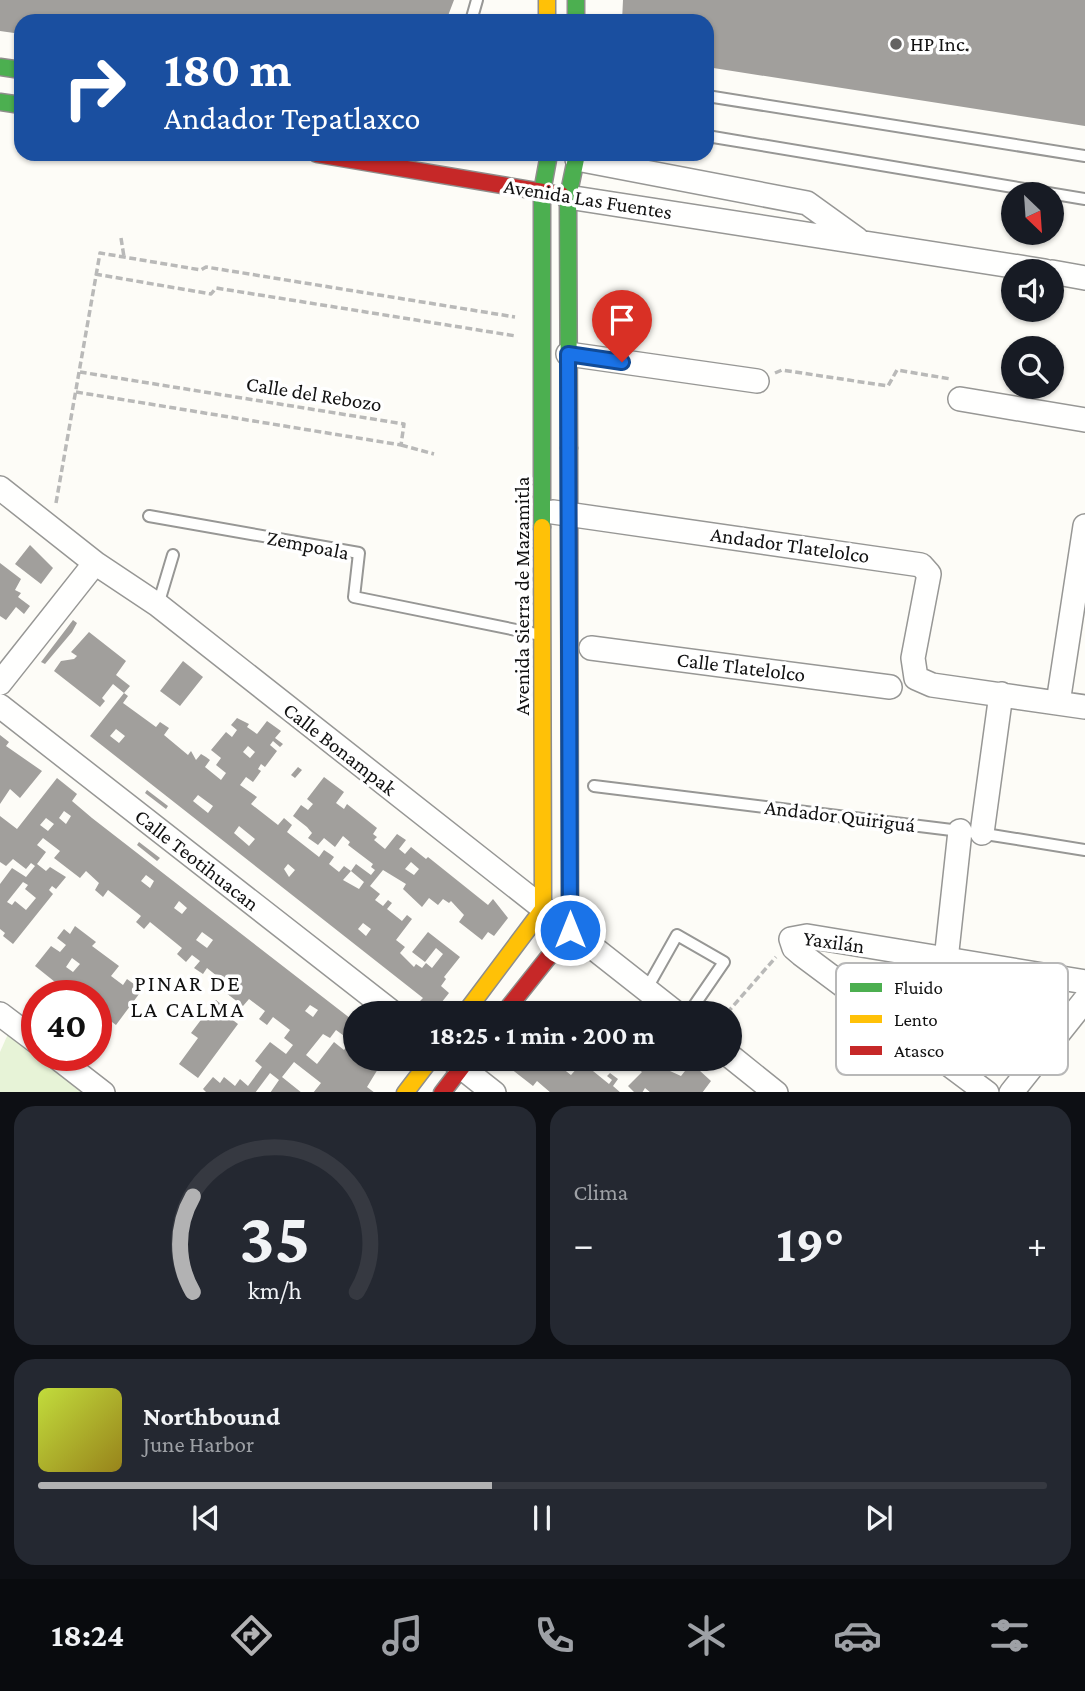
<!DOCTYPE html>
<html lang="es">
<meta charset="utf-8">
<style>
:root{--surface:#171b24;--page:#242831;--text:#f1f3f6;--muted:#9ea1a6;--line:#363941;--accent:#b2b2b3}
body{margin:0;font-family:"Crimson Pro",serif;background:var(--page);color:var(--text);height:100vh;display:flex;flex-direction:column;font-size:26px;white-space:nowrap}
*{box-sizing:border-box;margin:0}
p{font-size:23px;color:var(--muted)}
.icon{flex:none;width:38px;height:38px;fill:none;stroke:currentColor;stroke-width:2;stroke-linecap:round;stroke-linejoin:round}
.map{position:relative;height:1092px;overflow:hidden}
.sheet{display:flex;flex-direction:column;gap:14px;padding:14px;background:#0d0f14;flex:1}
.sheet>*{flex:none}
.top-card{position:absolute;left:14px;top:14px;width:700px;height:147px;border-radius:21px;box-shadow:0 2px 5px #0004;background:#1a4fa0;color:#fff;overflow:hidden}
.needle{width:46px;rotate:155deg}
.tools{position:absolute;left:1001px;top:182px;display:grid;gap:14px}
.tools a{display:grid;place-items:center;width:63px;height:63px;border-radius:50%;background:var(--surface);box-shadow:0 2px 5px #0004;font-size:35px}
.speed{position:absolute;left:21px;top:980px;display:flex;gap:14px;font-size:35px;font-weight:700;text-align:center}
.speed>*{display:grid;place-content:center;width:91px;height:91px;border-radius:50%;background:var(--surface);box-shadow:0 2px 5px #0004;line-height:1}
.speed .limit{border:10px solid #d22;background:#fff;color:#111}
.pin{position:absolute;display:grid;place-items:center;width:60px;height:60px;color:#fff;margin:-72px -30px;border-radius:50% 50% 50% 0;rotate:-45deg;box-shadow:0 0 7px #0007}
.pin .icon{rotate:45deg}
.me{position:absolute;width:77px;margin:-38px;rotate:0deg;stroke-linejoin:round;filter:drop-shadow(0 0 5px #0008)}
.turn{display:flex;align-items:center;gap:24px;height:147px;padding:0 35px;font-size:32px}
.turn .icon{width:91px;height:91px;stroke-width:2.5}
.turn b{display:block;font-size:49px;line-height:60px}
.big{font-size:52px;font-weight:700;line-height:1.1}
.sheet .widget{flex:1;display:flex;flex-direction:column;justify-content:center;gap:10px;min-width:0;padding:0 24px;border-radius:21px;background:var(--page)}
.sheet .dial{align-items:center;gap:0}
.dial svg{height:182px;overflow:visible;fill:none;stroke:var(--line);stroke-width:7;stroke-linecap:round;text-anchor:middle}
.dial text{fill:var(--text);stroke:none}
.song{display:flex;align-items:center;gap:21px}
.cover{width:84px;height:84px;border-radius:10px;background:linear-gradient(135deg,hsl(70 70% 55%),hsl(50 70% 35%))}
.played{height:7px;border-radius:4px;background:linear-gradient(90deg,var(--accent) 45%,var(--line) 45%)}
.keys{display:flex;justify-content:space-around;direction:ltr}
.heat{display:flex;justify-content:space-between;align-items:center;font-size:38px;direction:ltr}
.sheet .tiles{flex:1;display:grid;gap:14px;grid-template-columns:1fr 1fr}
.widget:last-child{grid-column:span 2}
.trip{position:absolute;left:343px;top:1001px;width:399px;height:70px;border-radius:35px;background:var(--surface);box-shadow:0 2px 5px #0004;font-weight:700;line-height:70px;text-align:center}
.tab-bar{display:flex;height:112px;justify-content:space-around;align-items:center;background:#090b0e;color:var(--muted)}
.tab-bar .icon{width:49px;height:49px}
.tab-bar .active{color:var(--accent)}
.tab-bar b{font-size:32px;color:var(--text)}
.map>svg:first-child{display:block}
.green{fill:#e7f3d7}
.building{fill:#a19f9c;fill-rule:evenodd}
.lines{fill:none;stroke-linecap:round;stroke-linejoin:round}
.lane-casing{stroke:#979795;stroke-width:14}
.street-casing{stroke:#979795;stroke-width:26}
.fast-casing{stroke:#8e8d8b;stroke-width:19}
.slow-casing{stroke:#8e8d8b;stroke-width:19}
.jam-casing{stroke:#8e8d8b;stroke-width:19}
.path{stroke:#b9b9b8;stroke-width:3.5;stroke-dasharray:7 3.5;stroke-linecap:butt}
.lane{stroke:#fffffe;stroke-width:10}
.street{stroke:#fffffe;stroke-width:23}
.fast{stroke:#4caf50;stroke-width:16}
.slow{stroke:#ffc107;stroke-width:16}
.jam{stroke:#c62828;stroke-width:16}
.route-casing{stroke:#114b97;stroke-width:18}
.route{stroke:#1a73e8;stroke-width:12}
.poi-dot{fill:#646362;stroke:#fff;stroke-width:2.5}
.labels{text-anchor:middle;stroke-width:7;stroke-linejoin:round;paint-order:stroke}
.poi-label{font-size:21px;fill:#111;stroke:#fff;text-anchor:start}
.street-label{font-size:21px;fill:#111;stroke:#fff}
.neighbourhood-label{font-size:23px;letter-spacing:2px;fill:#111;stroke:#fff}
.key{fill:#fff;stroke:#b8b8b8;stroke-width:2}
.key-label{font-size:19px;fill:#111}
</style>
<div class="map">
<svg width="1085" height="1093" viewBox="0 0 1085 1093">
<rect width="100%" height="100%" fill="#fdfcf7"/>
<path class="green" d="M8,1034L87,1092L0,1093V1052Z"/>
<path class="building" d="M0,0H454L446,21H21V34L0,31Z
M623,0H1085V126L707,67V21H622Z
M30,545L53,568L41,584L15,564Z
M0,563L21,579L15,590L21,593L18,597L30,606L24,614L16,607L6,620L0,616Z
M73,620L77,623L72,632L45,664L41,662Z
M89,632L126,661L116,675L130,686L124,693L113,684L102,698L105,701L100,707L54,671L61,661L74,659L77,656L71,652Z
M183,661L203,677L180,706L160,691Z
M124,693L128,696L123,703L156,727L160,722L169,728L164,735L188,755L191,751L196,760L201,754L206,757L210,760L205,767L221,780L226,773L216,765L221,758L211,750L226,732L232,737L237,730L231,725L237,718L249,724L247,727L257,734L267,721L281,731L275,738L283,744L280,747L273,741L270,745L277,751L265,767L261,764L258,769L261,771L253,782L246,777L240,785L257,797L251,804L278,825L284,818L292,825L287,832L319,857L324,850L330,854L334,857L329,864L339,872L344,866L351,871L356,864L371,875L375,870L371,867L373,864L348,845L350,842L343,836L335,847L324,838L318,845L308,838L312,833L307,827L293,816L301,805L308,810L313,804L307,799L324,777L344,792L336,803L344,809L347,804L377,828L373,834L377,837L374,840L385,849L397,834L406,840L399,849L405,854L411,847L426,859L428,857L488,905L493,899L508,918L494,936L488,932L482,940L459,922L464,915L451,901L449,903L443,899L438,905L429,898L422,907L403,889L406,884L383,870L370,886L380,894L375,900L383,906L388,900L392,903L387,909L402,921L407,915L412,919L396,940L405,947L400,953L414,967L416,964L422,968L426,963L432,968L443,954L436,948L425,962L412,952L428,932L460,957L444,977L446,979L441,986L449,993L434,1012L420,1001L423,998L90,736ZM116,729L125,736L119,743L110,736ZM248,746L255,752L250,758L243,752ZM198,795L213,806L208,813L193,801ZM239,826L255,839L249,846L234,833ZM411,862L419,869L414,875L405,869ZM288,864L295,870L289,877L284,869ZM351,871L364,882L359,889L343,880ZM363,923L371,929L366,936L358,929Z
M0,735L9,742L6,746L42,771L20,798L10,789L0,804Z
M298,767L302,770L295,778L291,775Z
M57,778L77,794L72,801L92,818L355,1022V1059H384L367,1087L375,1093H313L321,1083L294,1062L282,1077L302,1093H270L279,1080L270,1073L255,1093H207L203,1089L213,1077L220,1083L224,1077L235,1086L240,1079L248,1086L262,1067L255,1061L270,1042L286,1054L293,1045L284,1038L290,1030L273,1017L267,1025L259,1019L265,1011L249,999L243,1006L217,986L222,980L207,968L203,974L194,968L200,961L192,955L186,962L177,954L182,948L150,922L144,929L136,922L141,916L108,890L103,897L95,890L99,883L86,871L80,878L54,858L60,851L43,838L37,845L46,852L37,864L46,871L50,867L66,877L56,889L52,886L49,890L53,894L13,944L3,936L5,933L0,929V884L12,868L26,877L35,866L31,863L26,869L13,859L6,866L0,862V816L17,829ZM64,811L71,816L66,824L59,818ZM46,818L54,824L48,831L40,825ZM146,875L154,881L150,888L141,881ZM23,882L28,885L25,889L36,898L26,910L15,901L12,905L7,902ZM179,901L187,908L182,914L174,908ZM202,932L213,940L207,948L196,940ZM310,1005L318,1010L313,1017L305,1011ZM336,1030L351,1041L344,1050L334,1042L317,1064L306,1055L323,1034L330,1038Z
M147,790L168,806L166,809L145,793Z
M139,842L160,858L157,861L137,845Z
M75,926L96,942L92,946L119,966L111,976L123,985L127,979L142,990L116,1025L96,1010V996H76L64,987L59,994L51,988L55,982L35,966L51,946L60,952L66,945L57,938L64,929L70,934ZM72,958L80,964L73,972L66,967Z
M216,1000L228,1010L225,1014L238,1024L198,1078L179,1064L198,1038L191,1033Z
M503,1059H592L598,1063L593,1071L609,1084L612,1080L607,1076L610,1073L618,1079L613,1086L621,1093H551L537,1081L533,1086L501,1061ZM569,1060L578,1067L571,1075L562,1068Z
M626,1059H687L711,1081L702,1093H651L645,1088L642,1093H635L628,1086L642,1072ZM676,1064L685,1071L681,1076L670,1071Z"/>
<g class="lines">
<g class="lane-casing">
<path id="lane" d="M471,21L477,0
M707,96L1085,156
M707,136L1085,199
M149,516L359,553L354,597L541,635
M158,605L173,555
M594,786L960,831
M979,833L1085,850
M646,990L677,935L724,962L689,1013
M605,1063L609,1059"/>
</g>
<g class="street-casing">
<path id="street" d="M577,159L807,203L857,239
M568,197L1045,271
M1052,272L1085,278
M568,354L757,381
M960,399L1085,420
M0,488L95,563L158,605L676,1013
M553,512L921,565L929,574L913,658L916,678L932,685L1085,707
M591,648L890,687
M0,683L95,563
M1058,703L1085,526
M0,706L393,1013
M982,833L1001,694
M946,960L960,831
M0,1014L37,1042
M54,1055L103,1093
M730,1056L776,1093
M451,1059L494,1093
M987,1093L801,954L794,948L791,939L807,936L1085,982
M1011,1093L1085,1000"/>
</g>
<g class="fast-casing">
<path id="fast" d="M576,0V21
M0,67L21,70
M0,102L21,105
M569,448L568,197L577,154
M542,527V192L549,154"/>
</g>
<g class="slow-casing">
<path id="slow" d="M547,0V21
M465,1013L543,909L542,527
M405,1093L431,1059"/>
</g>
<g class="jam-casing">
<path id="jam" d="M317,154L561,195
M504,1013L570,930L569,448
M442,1093L468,1059"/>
</g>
<path class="path" d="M121,238L124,257
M95,274L211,294L216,288L516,336
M775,373L782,370L888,386L897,370L951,379
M76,392L401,445L404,424L80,372
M401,445L434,454
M56,503L100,253L201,270L206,267L515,317
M727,1013L776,957"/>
<use href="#lane" class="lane"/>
<use href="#street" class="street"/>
<use href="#fast" class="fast"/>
<use href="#slow" class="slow"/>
<use href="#jam" class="jam"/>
</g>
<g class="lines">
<g class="route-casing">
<path id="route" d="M570,930L568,354L622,362"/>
</g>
<use href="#route" class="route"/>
</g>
<circle class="poi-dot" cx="896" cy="44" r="7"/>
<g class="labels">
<g class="poi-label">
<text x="910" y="51">HP Inc.</text>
</g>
<g class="street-label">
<text transform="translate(588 199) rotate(9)" y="7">Avenida Las Fuentes</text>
<text transform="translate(314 394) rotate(9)" y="7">Calle del Rebozo</text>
<text transform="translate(308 545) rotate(11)" y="7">Zempoala</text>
<text transform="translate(790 545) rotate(8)" y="7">Andador Tlatelolco</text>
<text transform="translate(522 596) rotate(-90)" y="7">Avenida Sierra de Mazamitla</text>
<text transform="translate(741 667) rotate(7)" y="7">Calle Tlatelolco</text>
<text transform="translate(340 749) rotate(38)" y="7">Calle Bonampak</text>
<text transform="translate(840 816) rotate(7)" y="7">Andador Quiriguá</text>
<text transform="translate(197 860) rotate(38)" y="7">Calle Teotihuacan</text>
<text transform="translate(834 942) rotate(8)" y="7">Yaxilán</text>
</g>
<g class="neighbourhood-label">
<text x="188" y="991">PINAR DE<tspan x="188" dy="26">LA CALMA</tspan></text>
</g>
</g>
<rect x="836" y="963" width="232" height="112" rx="10" class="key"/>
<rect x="850" y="983" width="32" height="9" fill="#4caf50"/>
<rect x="850" y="1015" width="32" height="8" fill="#ffc107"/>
<rect x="850" y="1046" width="32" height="9" fill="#c62828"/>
<g class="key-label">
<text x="894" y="994">Fluido</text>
<text x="894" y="1026">Lento</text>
<text x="894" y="1057">Atasco</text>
</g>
</svg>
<div class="tools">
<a><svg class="needle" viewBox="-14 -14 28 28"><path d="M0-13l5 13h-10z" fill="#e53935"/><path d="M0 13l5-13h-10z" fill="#9ea1a6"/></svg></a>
<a><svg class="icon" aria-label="sound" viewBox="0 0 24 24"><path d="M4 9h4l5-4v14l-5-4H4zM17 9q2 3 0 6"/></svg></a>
<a><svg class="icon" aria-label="search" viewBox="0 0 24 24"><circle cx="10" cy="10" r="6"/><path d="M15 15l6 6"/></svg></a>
</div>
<div class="speed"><div class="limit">40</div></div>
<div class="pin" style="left:622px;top:362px;background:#d93025"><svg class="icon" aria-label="arrive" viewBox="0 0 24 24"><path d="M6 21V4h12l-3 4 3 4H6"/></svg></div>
<svg class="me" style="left:570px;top:930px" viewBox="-20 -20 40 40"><circle r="17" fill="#1a73e8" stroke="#fff" stroke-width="3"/><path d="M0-11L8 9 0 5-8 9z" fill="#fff"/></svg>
<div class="trip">18:25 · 1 min · 200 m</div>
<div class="top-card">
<div class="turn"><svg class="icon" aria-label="right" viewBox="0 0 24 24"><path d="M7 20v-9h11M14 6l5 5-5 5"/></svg><div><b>180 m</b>Andador Tepatlaxco</div></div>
</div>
</div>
<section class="sheet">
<div class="tiles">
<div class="widget dial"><svg viewBox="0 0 100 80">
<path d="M14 69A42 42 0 1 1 86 69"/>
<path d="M14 69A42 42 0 0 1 14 27" stroke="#b2b2b3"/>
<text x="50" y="56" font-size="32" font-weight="700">35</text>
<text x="50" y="72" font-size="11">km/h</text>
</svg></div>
<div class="widget"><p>Clima</p>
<div class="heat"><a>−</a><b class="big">19°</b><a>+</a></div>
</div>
<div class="widget">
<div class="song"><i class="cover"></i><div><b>Northbound</b><p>June Harbor</p></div></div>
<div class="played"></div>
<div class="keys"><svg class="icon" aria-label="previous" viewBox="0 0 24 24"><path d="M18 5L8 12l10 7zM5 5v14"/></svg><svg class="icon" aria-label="pause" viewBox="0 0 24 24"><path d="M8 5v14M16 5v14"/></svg><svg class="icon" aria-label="next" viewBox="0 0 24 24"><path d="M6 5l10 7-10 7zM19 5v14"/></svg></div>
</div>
</div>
</section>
<nav class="tab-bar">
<b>18:24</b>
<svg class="icon active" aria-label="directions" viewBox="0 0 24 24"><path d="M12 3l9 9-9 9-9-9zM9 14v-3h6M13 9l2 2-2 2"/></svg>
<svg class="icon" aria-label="music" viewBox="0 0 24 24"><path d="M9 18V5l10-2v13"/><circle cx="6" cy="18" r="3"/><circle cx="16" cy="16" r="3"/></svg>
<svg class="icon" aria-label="phone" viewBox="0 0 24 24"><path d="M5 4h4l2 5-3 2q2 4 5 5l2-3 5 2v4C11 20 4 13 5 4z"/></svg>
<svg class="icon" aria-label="climate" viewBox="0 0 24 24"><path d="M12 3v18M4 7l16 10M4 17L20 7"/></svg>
<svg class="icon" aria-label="car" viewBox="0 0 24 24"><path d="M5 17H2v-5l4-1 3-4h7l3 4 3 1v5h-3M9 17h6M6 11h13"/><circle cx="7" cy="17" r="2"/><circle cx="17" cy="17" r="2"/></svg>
<svg class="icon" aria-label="filters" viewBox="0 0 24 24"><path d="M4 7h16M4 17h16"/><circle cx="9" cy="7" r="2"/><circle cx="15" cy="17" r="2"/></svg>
</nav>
